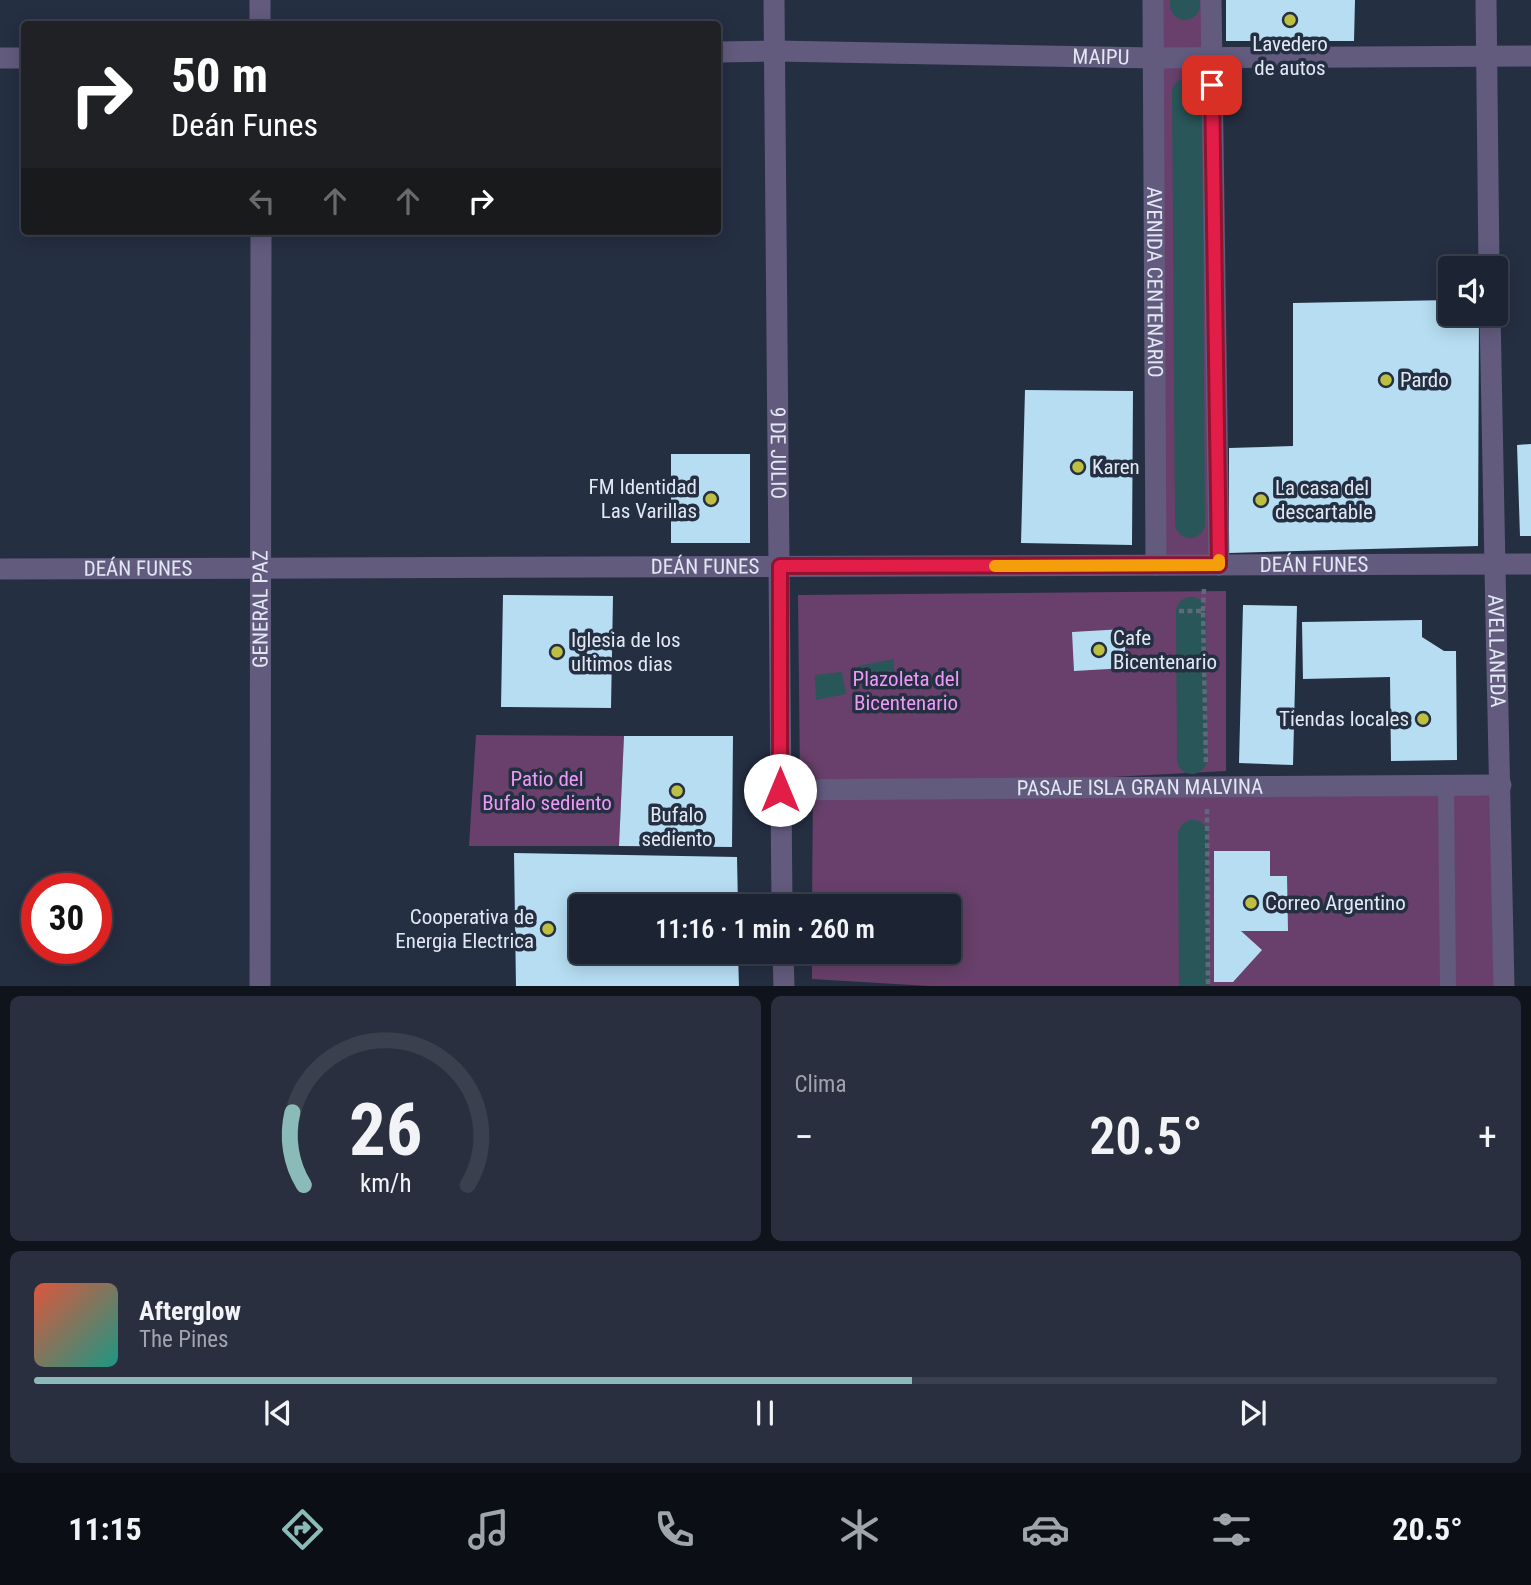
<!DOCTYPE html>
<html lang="es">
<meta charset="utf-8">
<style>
:root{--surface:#1c2332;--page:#292f3e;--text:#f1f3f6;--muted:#a0a4ac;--line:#3a404d;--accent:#8bbbb9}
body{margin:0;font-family:"Roboto Condensed",sans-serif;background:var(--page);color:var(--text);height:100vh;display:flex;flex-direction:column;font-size:26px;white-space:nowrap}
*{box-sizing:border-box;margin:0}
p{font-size:23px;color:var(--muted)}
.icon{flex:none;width:38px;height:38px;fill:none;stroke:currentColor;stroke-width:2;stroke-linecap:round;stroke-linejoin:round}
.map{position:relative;height:986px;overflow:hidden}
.drawer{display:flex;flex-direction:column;gap:10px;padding:10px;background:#0f131c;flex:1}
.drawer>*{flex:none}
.top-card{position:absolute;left:21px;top:21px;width:700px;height:214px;border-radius:7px;box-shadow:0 4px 18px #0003,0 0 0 2px var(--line);background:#202124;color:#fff;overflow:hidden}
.tools{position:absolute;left:1438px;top:256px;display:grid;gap:14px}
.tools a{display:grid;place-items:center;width:70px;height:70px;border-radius:7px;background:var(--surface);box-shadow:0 4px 18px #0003,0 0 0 2px var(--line);font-size:35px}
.speed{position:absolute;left:21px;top:873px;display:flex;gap:14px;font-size:35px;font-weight:700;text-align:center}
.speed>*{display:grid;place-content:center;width:91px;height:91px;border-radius:50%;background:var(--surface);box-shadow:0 4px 18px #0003,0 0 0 2px var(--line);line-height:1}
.speed .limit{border:10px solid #d22;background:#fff;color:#111}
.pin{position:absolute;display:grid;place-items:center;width:60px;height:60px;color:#fff;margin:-30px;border-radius:14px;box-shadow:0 4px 10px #0006}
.me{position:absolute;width:77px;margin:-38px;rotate:0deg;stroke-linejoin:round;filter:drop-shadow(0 0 5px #0008)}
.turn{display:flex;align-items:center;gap:24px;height:147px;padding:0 35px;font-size:32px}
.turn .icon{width:91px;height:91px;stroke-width:2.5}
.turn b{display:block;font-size:49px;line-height:60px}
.lanes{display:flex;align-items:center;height:66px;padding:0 35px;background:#0003;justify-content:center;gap:35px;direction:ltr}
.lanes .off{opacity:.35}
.big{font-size:52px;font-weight:600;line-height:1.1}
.drawer .widget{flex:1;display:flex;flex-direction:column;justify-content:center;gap:10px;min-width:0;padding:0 24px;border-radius:10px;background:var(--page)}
.drawer .dial{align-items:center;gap:0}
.dial svg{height:182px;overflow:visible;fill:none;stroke:var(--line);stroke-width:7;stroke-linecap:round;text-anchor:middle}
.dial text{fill:var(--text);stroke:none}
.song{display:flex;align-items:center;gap:21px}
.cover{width:84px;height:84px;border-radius:10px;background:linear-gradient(135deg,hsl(10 70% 55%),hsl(170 70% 35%))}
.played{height:7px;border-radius:4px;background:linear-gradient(90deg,var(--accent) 60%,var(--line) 60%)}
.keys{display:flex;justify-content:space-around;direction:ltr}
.heat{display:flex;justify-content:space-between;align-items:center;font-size:38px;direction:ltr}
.drawer .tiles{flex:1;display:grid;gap:10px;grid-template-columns:1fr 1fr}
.widget:last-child{grid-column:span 2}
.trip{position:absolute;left:569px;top:894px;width:392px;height:70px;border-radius:7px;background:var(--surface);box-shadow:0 4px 18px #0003,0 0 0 2px var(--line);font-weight:600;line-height:70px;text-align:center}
.tabs{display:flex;height:112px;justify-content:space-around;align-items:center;background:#0b0e14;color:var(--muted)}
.tabs .icon{width:49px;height:49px}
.tabs .selected{color:var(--accent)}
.tabs b{font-size:32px;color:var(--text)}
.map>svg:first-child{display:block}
.green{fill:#68406b}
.water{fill:#295659}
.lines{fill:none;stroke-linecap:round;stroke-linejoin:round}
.canal{stroke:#295659;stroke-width:30}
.building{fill:#b6ddf2}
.path{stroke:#60697a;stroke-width:4.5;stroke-dasharray:5 3.5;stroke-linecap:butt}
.lane{stroke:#625b7e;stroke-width:16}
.street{stroke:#625b7e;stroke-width:21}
.route-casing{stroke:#92132f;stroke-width:18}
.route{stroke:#e11d48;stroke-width:12}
.slow{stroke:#f59e0b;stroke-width:12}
.poi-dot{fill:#bdbf43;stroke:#252f42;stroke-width:2.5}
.labels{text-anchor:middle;stroke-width:7;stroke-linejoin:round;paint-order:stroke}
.poi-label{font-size:21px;fill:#e1e8f4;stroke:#252f42;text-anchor:start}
.street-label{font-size:21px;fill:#e1e8f4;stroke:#252f42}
.park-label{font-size:21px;fill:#ee99f6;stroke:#252f42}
</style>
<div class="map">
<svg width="1531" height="987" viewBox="0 0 1531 987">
<rect width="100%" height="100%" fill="#252f42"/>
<path class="green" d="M1160,0H1206L1211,556H1164Z
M1226,591V771L901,788L1501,785L1504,986L946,987L812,979V952H948V906H812L813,789L874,788L800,777L798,595Z
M476,735L624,736L619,846H469Z"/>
<path class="water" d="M894,659V680L862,688L858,666Z
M842,672L846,694L816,700L815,675Z"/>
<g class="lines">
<path class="canal" d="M1185,0V5
M1187,93L1190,523
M1191,612L1192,759
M1193,835L1194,987"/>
</g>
<path class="building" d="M1226,0H1355L1354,41H1226Z
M1451,300V313H1479L1478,546L1229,553V448L1293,446V303Z
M1025,390L1133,391L1132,545L1021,543Z
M1531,444V536H1520L1517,445Z
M671,454H750V543H671Z
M503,595L613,596L611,708L501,707Z
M1243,605L1297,606L1293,765L1239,763Z
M1422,620V637L1444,651H1456L1457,760L1391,761L1390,677L1303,679L1302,622Z
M1124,629L1126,668L1074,671L1072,632Z
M624,736H733L732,847L619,846Z
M1214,851H1270V876H1287L1288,931H1241L1262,950L1233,982H1214Z
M514,853L737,857L738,906H581V952H738L739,987H516Z"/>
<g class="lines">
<path class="path" d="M1179,611H1203L1206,765
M1203,611L1204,587
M1207,809L1208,987"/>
<path class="lane" d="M1446,785L1448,987"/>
<g class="street">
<path d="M260,0V24"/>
<path id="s1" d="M774,0L782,906"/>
<path id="s2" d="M1153,0L1156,565"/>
<path d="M1211,0L1219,565"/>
<path d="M1486,0L1489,268"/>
<path id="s3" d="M718,52L775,51L1154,58L1531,56"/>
<path d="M0,58H24"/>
<path id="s4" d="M1490,313C1493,538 1500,762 1504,987"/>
<path id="s5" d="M0,569L1531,564"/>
<path id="s6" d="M780,790L1501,785"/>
<path d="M783,952L784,987"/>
<path id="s7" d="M260,987L261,231"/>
</g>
</g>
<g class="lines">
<g class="route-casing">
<path id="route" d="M780,790V566L1219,565L1212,85"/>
</g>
<use href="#route" class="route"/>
<path class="slow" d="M995,566L1219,565V560"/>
</g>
<g class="poi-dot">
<circle cx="1290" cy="20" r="7"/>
<circle cx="1386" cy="380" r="7"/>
<circle cx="1078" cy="467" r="7"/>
<circle cx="711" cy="499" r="7"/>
<circle cx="1261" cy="500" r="7"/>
<circle cx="1099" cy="650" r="7"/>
<circle cx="557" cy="652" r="7"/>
<circle cx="1423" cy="719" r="7"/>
<circle cx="677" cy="791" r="7"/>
<circle cx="1251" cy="903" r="7"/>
<circle cx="548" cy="929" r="7"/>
</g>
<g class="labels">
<g class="poi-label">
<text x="1290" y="51" text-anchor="middle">Lavedero<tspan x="1290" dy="24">de autos</tspan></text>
<text x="1400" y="387">Pardo</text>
<text x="1092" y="474">Karen</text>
<text x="697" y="494" text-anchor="end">FM Identidad<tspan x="697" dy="24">Las Varillas</tspan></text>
<text x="1275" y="495">La casa del<tspan x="1275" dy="24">descartable</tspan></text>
<text x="1113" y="645">Cafe<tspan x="1113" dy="24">Bicentenario</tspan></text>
<text x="571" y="647">Iglesia de los<tspan x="571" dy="24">ultimos dias</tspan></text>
<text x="1409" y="726" text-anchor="end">Tiendas locales</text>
<text x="677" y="822" text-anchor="middle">Bufalo<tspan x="677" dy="24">sediento</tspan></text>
<text x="1265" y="910">Correo Argentino</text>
<text x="534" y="924" text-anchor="end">Cooperativa de<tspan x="534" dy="24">Energia Electrica</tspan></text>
</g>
<g class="street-label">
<text dy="7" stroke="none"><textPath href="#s3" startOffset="383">MAIPU</textPath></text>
<text dy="7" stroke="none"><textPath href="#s2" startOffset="282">AVENIDA CENTENARIO</textPath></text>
<text dy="7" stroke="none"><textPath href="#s1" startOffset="453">9 DE JULIO</textPath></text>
<text dy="7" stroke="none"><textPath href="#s5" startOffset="1314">DEÁN FUNES</textPath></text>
<text dy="7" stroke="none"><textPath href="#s5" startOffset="705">DEÁN FUNES</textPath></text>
<text dy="7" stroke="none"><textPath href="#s5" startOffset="138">DEÁN FUNES</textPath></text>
<text dy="7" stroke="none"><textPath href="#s7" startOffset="378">GENERAL PAZ</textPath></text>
<text dy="7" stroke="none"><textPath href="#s4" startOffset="338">AVELLANEDA</textPath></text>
<text dy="7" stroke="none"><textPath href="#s6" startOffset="360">PASAJE ISLA GRAN MALVINA</textPath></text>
</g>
<g class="park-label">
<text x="906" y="686">Plazoleta del<tspan x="906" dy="24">Bicentenario</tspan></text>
<text x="547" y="786">Patio del<tspan x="547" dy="24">Bufalo sediento</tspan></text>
</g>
</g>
</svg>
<div class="tools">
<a><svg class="icon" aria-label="sound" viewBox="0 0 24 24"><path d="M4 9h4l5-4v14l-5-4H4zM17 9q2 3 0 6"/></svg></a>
</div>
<div class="speed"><div class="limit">30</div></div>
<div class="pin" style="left:1212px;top:85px;background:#d93025"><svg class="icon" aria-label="arrive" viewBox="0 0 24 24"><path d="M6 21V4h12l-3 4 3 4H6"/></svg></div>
<svg class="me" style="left:780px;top:790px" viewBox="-20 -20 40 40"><circle r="19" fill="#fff"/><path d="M0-13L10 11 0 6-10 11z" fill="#e11d48"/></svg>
<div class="trip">11:16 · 1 min · 260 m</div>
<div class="top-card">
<div class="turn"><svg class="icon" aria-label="right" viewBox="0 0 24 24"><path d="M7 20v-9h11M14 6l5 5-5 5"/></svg><div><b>50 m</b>Deán Funes</div></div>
<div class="lanes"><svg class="icon off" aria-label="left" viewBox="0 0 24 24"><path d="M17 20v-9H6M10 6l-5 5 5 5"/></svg><svg class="icon off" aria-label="ahead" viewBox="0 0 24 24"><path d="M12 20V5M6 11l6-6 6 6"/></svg><svg class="icon off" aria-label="ahead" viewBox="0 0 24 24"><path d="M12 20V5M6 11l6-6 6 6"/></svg><svg class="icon" aria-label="right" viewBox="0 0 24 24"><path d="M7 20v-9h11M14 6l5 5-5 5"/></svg></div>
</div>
</div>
<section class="drawer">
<div class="tiles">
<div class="widget dial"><svg viewBox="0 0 100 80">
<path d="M14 69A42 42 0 1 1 86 69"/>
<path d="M14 69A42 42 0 0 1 9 37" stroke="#8bbbb9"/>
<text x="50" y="56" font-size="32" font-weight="700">26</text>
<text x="50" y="72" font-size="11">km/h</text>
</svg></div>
<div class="widget"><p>Clima</p>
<div class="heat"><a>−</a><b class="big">20.5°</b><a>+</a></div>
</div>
<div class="widget">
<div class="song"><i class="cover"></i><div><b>Afterglow</b><p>The Pines</p></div></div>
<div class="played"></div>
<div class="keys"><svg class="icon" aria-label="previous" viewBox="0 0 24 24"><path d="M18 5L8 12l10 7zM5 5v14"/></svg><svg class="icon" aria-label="pause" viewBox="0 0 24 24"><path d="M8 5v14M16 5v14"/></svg><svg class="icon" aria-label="next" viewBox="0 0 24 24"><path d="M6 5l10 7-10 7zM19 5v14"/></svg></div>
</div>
</div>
</section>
<nav class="tabs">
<b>11:15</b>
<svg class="icon selected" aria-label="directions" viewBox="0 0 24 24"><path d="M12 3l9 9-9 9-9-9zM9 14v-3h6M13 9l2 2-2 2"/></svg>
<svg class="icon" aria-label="music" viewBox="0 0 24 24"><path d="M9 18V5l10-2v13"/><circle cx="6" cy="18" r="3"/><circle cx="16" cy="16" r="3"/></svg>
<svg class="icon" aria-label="phone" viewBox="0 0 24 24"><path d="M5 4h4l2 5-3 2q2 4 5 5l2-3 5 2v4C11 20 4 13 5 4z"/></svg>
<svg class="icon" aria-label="climate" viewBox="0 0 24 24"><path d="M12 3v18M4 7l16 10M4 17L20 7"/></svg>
<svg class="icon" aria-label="car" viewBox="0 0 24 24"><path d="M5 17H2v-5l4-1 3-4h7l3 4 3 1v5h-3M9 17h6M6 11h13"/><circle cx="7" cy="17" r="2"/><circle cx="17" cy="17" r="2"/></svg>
<svg class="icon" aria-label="filters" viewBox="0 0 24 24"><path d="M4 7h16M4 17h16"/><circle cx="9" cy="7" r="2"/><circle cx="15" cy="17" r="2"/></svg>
<b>20.5°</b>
</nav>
